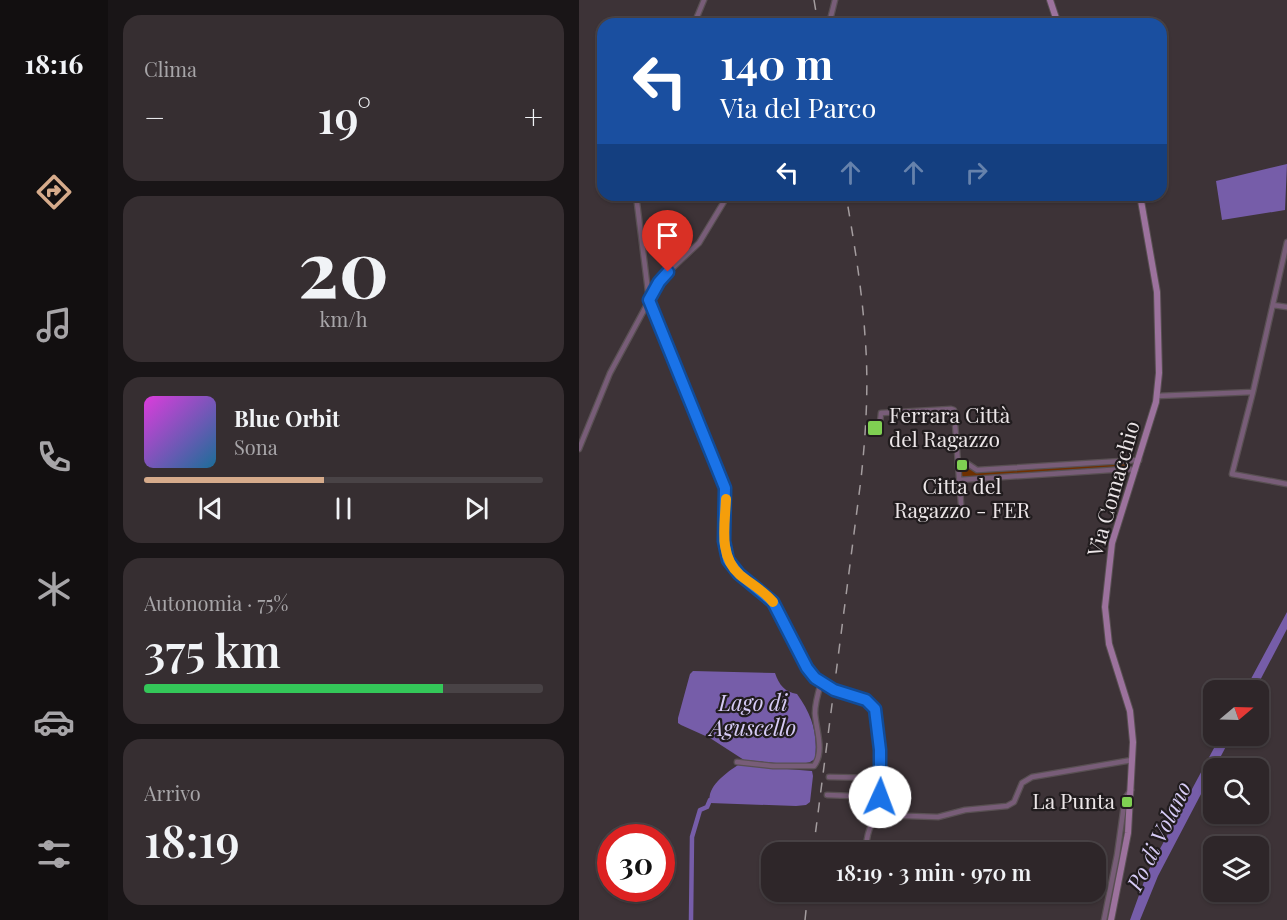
<!DOCTYPE html>
<html lang="it">
<meta charset="utf-8">
<style>
:root{--surface:#2e2629;--page:#362e31;--text:#f1f3f6;--muted:#a7a5a8;--line:#494346;--accent:#d6ab8b}
body{margin:0;font-family:"Playfair Display",serif;background:var(--page);color:var(--text);height:100vh;display:flex;flex-direction:column;font-size:22px;white-space:nowrap}
*{box-sizing:border-box;margin:0}
p{font-size:20px;color:var(--muted)}
.icon{flex:none;width:33px;height:33px;fill:none;stroke:currentColor;stroke-width:2;stroke-linecap:round;stroke-linejoin:round}
.map{position:relative;flex:1;overflow:hidden}
.panel{display:flex;flex-direction:column;gap:15px;padding:15px;background:#191517;width:471px}
.panel>*{flex:none}
.top-card{position:absolute;left:18px;top:18px;width:570px;height:183px;border-radius:18px;box-shadow:0 2px 4px #0004,0 0 0 2px var(--line);background:#1a4fa0;color:#fff;overflow:hidden}
.needle{width:39px;rotate:71deg}
.controls{position:absolute;left:624px;top:680px;display:grid;gap:12px}
.controls a{display:grid;place-items:center;width:66px;height:66px;border-radius:12px;background:var(--surface);box-shadow:0 2px 4px #0004,0 0 0 2px var(--line);font-size:30px}
.speed{position:absolute;left:18px;top:824px;display:flex;gap:12px;font-size:30px;font-weight:700;text-align:center}
.speed>*{display:grid;place-content:center;width:78px;height:78px;border-radius:50%;background:var(--surface);box-shadow:0 2px 4px #0004,0 0 0 2px var(--line);line-height:1}
.speed .limit{border:9px solid #d22;background:#fff;color:#111}
.pin{position:absolute;display:grid;place-items:center;width:51px;height:51px;color:#fff;margin:-62px -26px;border-radius:50% 50% 50% 0;rotate:-45deg;box-shadow:0 0 6px #0007}
.pin .icon{rotate:45deg}
.me{position:absolute;width:66px;margin:-33px;rotate:2deg;stroke-linejoin:round;filter:drop-shadow(0 0 4px #0008)}
.turn{display:flex;align-items:center;gap:21px;height:126px;padding:0 24px;font-size:27px}
.turn .icon{width:78px;height:78px;stroke-width:2.5}
.turn b{display:block;font-size:42px;line-height:51px}
.lanes{display:flex;align-items:center;height:57px;padding:0 24px;background:#0003;justify-content:center;gap:30px;direction:ltr}
.lanes .off{opacity:.35}
.big{font-size:45px;font-weight:600;line-height:1.1}
.panel .widget{flex:1;display:flex;flex-direction:column;justify-content:center;gap:9px;min-width:0;padding:0 21px;border-radius:18px;background:var(--page)}
.panel .dial{align-items:center;gap:0}
.dial b{font-size:78px;line-height:1}
.song{display:flex;align-items:center;gap:18px}
.cover{width:72px;height:72px;border-radius:9px;background:linear-gradient(135deg,hsl(300 70% 55%),hsl(200 70% 35%))}
.played{height:6px;border-radius:3px;background:linear-gradient(90deg,var(--accent) 45%,var(--line) 45%)}
.keys{display:flex;justify-content:space-around;direction:ltr}
.heat{display:flex;justify-content:space-between;align-items:center;font-size:33px;direction:ltr}
.charge{height:9px;border-radius:4px;background:linear-gradient(90deg,#34c759 75%,var(--line) 0)}
.trip{position:absolute;left:182px;top:842px;width:345px;height:60px;border-radius:18px;background:var(--surface);box-shadow:0 2px 4px #0004,0 0 0 2px var(--line);font-weight:600;line-height:60px;text-align:center}
main{display:flex;flex:1;min-height:0}
.tabs{display:flex;flex-direction:column;width:108px;justify-content:space-around;align-items:center;background:#120f10;color:var(--muted)}
.tabs .icon{width:42px;height:42px}
.tabs .selected{color:var(--accent)}
.tabs b{font-size:27px;color:var(--text)}
.map>svg:first-child{display:block}
.green{fill:#6e3000}
.water{fill:#765da9}
.lines{fill:none;stroke-linecap:round;stroke-linejoin:round}
.canal{stroke:#765da9;stroke-width:4.5}
.minor-casing{stroke:#595053;stroke-width:7}
.secondary-casing{stroke:#595053;stroke-width:8}
.minor{stroke:#785d78;stroke-width:4.5}
.secondary{stroke:#9c729d;stroke-width:6}
.rail{stroke:#a49d9f;stroke-width:1.5;stroke-dasharray:10 10;stroke-linecap:butt}
.route-casing{stroke:#114b97;stroke-width:15}
.route{stroke:#1a73e8;stroke-width:10}
.slow{stroke:#f59e0b;stroke-width:10}
.poi-dot{fill:#7fd052;stroke:#211c1e;stroke-width:2}
.labels{text-anchor:middle;stroke-width:4.5;stroke-linejoin:round;paint-order:stroke}
.poi-label{font-size:21px;fill:#ece6e8;stroke:#211c1e;text-anchor:start}
.street-label{font-size:21px;fill:#ece6e8;stroke:#211c1e}
.water-label{font-size:22px;font-style:italic;fill:#d6cbf5;stroke:#211c1e}
</style>
<main>
<nav class="tabs">
<b>18:16</b>
<svg class="icon selected" aria-label="directions" viewBox="0 0 24 24"><path d="M12 3l9 9-9 9-9-9zM9 14v-3h6M13 9l2 2-2 2"/></svg>
<svg class="icon" aria-label="music" viewBox="0 0 24 24"><path d="M9 18V5l10-2v13"/><circle cx="6" cy="18" r="3"/><circle cx="16" cy="16" r="3"/></svg>
<svg class="icon" aria-label="phone" viewBox="0 0 24 24"><path d="M5 4h4l2 5-3 2q2 4 5 5l2-3 5 2v4C11 20 4 13 5 4z"/></svg>
<svg class="icon" aria-label="climate" viewBox="0 0 24 24"><path d="M12 3v18M4 7l16 10M4 17L20 7"/></svg>
<svg class="icon" aria-label="car" viewBox="0 0 24 24"><path d="M5 17H2v-5l4-1 3-4h7l3 4 3 1v5h-3M9 17h6M6 11h13"/><circle cx="7" cy="17" r="2"/><circle cx="17" cy="17" r="2"/></svg>
<svg class="icon" aria-label="filters" viewBox="0 0 24 24"><path d="M4 7h16M4 17h16"/><circle cx="9" cy="7" r="2"/><circle cx="15" cy="17" r="2"/></svg>
</nav>
<section class="panel">
<div class="widget"><p>Clima</p>
<div class="heat"><a>−</a><b class="big">19°</b><a>+</a></div>
</div>
<div class="widget dial"><b>20</b><p>km/h</p></div>
<div class="widget">
<div class="song"><i class="cover"></i><div><b>Blue Orbit</b><p>Sona</p></div></div>
<div class="played"></div>
<div class="keys"><svg class="icon" aria-label="previous" viewBox="0 0 24 24"><path d="M18 5L8 12l10 7zM5 5v14"/></svg><svg class="icon" aria-label="pause" viewBox="0 0 24 24"><path d="M8 5v14M16 5v14"/></svg><svg class="icon" aria-label="next" viewBox="0 0 24 24"><path d="M6 5l10 7-10 7zM19 5v14"/></svg></div>
</div>
<div class="widget"><p>Autonomia · 75%</p><b class="big">375 km</b><div class="charge"></div></div>
<div class="widget"><p>Arrivo</p><b class="big">18:19</b></div>
</section>
<div class="map">
<svg width="708" height="920" viewBox="0 0 708 920">
<rect width="100%" height="100%" fill="#3d3337"/>
<path class="green" d="M547,462V466L392,476H383V468L397,471Z"/>
<path class="water" d="M708,164L706,210L643,220L637,181Z
M708,612V629L676,690H666Z
M114,671L196,673C200,685 206,692 218,694C233,715 239,733 236,759L231,762L219,765L165,760L131,738L102,725L99,723V718L111,674Z
M642,735H653L579,876L561,920H551L568,873Z
M159,765L233,771L234,776L231,802L227,805L217,806L131,803C127,787 147,773 159,765Z"/>
<g class="lines">
<path class="canal" d="M112,920L113,837L121,810L128,807L131,800"/>
<g class="minor-casing">
<path id="minor" d="M115,24L125,0
M250,24L256,0
M57,195L70,299
M70,300L146,488L145,541L152,565L160,574L194,602L228,668L236,678L255,690L287,700L296,709L301,750V815C290,823 287,839 287,852
M694,305L708,307
M674,392L653,474L708,484
M578,396L674,392L708,242
M301,423L302,413L372,409L375,410L382,504
M0,449L31,373L78,286L86,275L120,243L149,195
M379,463L386,462L398,470L560,460
M380,480L547,469L556,470
M158,762L194,766H235C246,751 237,730 236,713C236,703 239,693 242,683
M250,777L301,778
M248,795L301,797
M301,815L359,817L386,810L428,806L435,802L443,783L453,777L553,760
M234,896L245,891
M525,920L538,855L546,798L552,790"/>
</g>
<g class="secondary-casing">
<path id="secondary" d="M471,0L479,24
M532,920L549,833L554,742L551,711L530,644L526,607L533,543L577,402L580,373L578,292L561,195"/>
</g>
<use href="#minor" class="minor"/>
<use href="#secondary" class="secondary"/>
<path class="rail" d="M235,0L239,24
M234,852L282,479C287,432 290,384 286,336C283,289 275,242 267,195
M226,920L229,891"/>
</g>
<g class="lines">
<g class="route-casing">
<path id="route" d="M89,272L80,282L70,300L146,488L145,541L149,560L160,574L194,602L228,668L236,678L255,690L287,700L296,709L301,750V797"/>
</g>
<use href="#route" class="route"/>
<path class="slow" d="M147,499C146,525 139,556 161,575C172,584 185,591 194,602"/>
</g>
<g class="poi-dot">
<rect x="288" y="420" width="16" height="16" rx="3"/>
<rect x="377" y="459" width="12" height="12" rx="3"/>
<rect x="542" y="796" width="12" height="12" rx="3"/>
</g>
<g class="labels">
<g class="poi-label">
<text x="310" y="423">Ferrara Città<tspan x="310" dy="24">del Ragazzo</tspan></text>
<text x="383" y="494" text-anchor="middle">Citta del<tspan x="383" dy="24">Ragazzo - FER</tspan></text>
<text x="536" y="809" text-anchor="end">La Punta</text>
</g>
<g class="street-label">
<text transform="translate(535 489) rotate(-74)" y="7">Via Comacchio</text>
</g>
<g class="water-label">
<text x="174" y="711">Lago di<tspan x="174" dy="25">Aguscello</tspan></text>
<text transform="translate(580 836) rotate(-64)" y="8">Po di Volano</text>
</g>
</g>
</svg>
<div class="controls">
<a><svg class="needle" viewBox="-14 -14 28 28"><path d="M0-13l5 13h-10z" fill="#e53935"/><path d="M0 13l5-13h-10z" fill="#a7a5a8"/></svg></a>
<a><svg class="icon" aria-label="search" viewBox="0 0 24 24"><circle cx="10" cy="10" r="6"/><path d="M15 15l6 6"/></svg></a>
<a><svg class="icon" aria-label="layers" viewBox="0 0 24 24"><path d="M12 4l9 5-9 5-9-5zM3 14l9 5 9-5"/></svg></a>
</div>
<div class="speed"><div class="limit">30</div></div>
<div class="pin" style="left:89px;top:272px;background:#d93025"><svg class="icon" aria-label="arrive" viewBox="0 0 24 24"><path d="M6 21V4h12l-3 4 3 4H6"/></svg></div>
<svg class="me" style="left:301px;top:797px" viewBox="-20 -20 40 40"><circle r="19" fill="#fff"/><path d="M0-13L10 11 0 6-10 11z" fill="#1a73e8"/></svg>
<div class="trip">18:19 · 3 min · 970 m</div>
<div class="top-card">
<div class="turn"><svg class="icon" aria-label="left" viewBox="0 0 24 24"><path d="M17 20v-9H6M10 6l-5 5 5 5"/></svg><div><b>140 m</b>Via del Parco</div></div>
<div class="lanes"><svg class="icon" aria-label="left" viewBox="0 0 24 24"><path d="M17 20v-9H6M10 6l-5 5 5 5"/></svg><svg class="icon off" aria-label="ahead" viewBox="0 0 24 24"><path d="M12 20V5M6 11l6-6 6 6"/></svg><svg class="icon off" aria-label="ahead" viewBox="0 0 24 24"><path d="M12 20V5M6 11l6-6 6 6"/></svg><svg class="icon off" aria-label="right" viewBox="0 0 24 24"><path d="M7 20v-9h11M14 6l5 5-5 5"/></svg></div>
</div>
</div>
</main>
